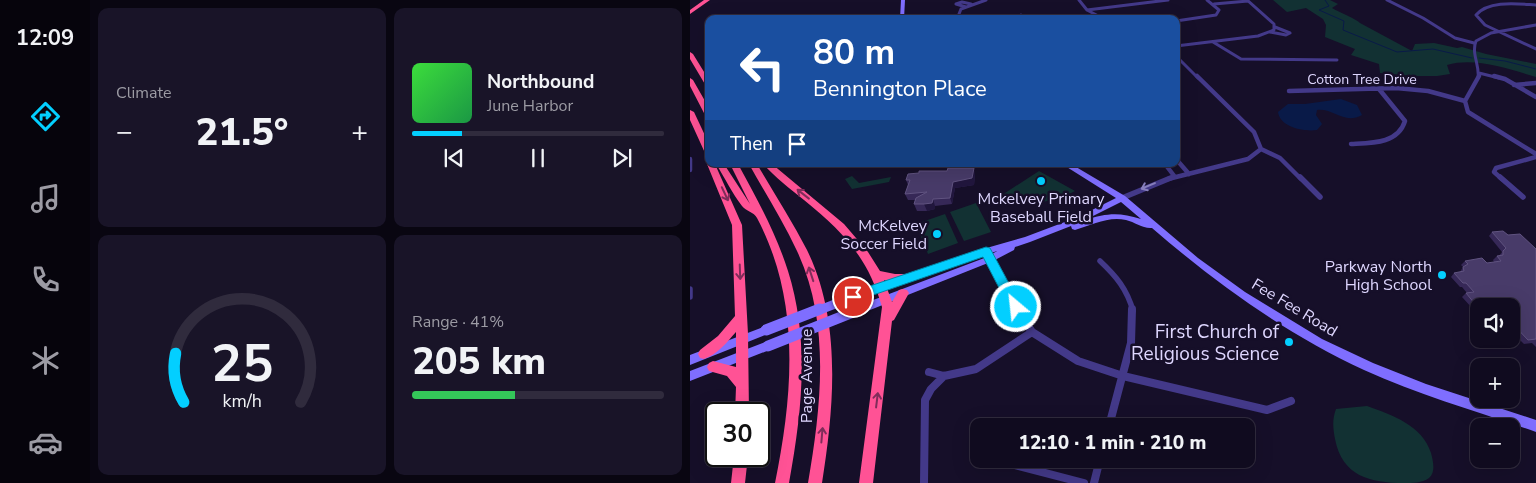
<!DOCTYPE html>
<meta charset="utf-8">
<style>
:root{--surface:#100b1f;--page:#191428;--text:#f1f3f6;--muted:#9c9ba4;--line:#302b3d;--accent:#03cfff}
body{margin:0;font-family:"Nunito Sans",sans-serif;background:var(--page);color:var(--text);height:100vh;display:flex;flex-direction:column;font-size:19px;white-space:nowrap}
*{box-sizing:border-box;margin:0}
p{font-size:16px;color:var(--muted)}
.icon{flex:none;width:28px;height:28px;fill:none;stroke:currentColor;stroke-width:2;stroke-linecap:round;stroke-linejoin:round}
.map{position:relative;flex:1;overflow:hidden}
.details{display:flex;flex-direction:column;gap:8px;padding:8px;background:#090611;width:600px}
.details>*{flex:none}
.hud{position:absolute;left:15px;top:15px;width:475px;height:152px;border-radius:10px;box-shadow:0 5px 20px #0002,0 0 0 1px var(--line);background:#1a4fa0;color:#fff;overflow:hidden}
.tools{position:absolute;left:780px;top:298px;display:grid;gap:10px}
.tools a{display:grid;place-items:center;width:50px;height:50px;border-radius:10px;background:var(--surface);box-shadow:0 5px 20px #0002,0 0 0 1px var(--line);font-size:25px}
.speed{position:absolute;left:15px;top:402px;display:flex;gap:10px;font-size:25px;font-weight:700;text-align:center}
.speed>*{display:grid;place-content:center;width:65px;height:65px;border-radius:50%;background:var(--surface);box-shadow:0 5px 20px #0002,0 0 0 1px var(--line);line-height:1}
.speed .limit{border:2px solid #111;border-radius:8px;background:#fff;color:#111}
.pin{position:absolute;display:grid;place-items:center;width:42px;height:42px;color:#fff;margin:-21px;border:2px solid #fff;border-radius:50%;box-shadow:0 1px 5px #0007}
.me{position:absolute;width:55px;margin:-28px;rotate:332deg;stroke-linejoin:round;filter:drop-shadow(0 0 4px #0008)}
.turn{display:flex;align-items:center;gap:18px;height:105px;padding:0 25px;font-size:22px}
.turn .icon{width:65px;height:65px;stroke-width:2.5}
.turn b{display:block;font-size:35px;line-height:42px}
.then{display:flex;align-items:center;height:48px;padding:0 25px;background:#0003;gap:10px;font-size:19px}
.big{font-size:38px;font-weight:800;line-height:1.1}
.details .widget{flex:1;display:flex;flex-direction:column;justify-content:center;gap:8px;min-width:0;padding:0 18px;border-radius:10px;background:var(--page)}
.details .dial{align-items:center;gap:0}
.dial svg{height:130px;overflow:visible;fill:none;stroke:var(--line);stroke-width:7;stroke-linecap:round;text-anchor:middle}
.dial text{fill:var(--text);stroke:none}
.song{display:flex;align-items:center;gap:15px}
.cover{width:60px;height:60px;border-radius:8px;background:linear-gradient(135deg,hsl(120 70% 55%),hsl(140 70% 35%))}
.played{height:5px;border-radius:2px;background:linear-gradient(90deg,var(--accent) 20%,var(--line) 20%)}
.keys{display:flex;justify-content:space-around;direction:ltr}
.heat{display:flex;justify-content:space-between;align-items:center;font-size:28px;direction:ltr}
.charge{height:8px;border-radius:4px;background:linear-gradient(90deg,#34c759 41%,var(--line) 0)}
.details .tiles{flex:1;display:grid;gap:8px;grid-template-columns:repeat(2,1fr)}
.trip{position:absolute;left:280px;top:418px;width:285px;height:50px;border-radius:10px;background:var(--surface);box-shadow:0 5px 20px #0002,0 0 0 1px var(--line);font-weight:800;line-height:50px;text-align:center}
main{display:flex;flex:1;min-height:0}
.menu{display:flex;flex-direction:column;width:90px;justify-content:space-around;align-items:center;background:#06040c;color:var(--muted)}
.menu .icon{width:35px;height:35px}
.menu .active{color:var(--accent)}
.menu b{font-size:22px;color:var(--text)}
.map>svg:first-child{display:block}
.green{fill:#123133}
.water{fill:#091a48}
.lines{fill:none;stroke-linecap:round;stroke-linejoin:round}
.stream{stroke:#091a48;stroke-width:1}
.street-far3{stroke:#433989;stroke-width:3}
.street-far2{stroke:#433989;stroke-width:4.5}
.street-far1{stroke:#433989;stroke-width:5.5}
.street{stroke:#433989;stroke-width:8}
.secondary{fill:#7f6eff;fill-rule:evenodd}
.highway{fill:#ff5295;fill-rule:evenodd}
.secondary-bridge-far1{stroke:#7f6eff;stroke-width:9}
.secondary-bridge{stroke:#7f6eff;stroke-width:11}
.wall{fill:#362857}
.shaded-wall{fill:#21163d}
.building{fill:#483b69;stroke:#605380}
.oneway{stroke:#8980be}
.oneway2{stroke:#7f2d5a}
.route{fill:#03cfff;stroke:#0287a6}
.poi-dot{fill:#03cfff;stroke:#160f29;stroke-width:2}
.labels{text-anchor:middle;stroke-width:5;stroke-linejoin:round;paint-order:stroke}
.far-street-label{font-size:14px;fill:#dfd7ff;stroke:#160f29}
.poi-label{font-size:16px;fill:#dfd7ff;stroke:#160f29;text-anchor:end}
.street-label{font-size:16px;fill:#dfd7ff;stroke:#160f29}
.near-poi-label{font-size:19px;fill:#dfd7ff;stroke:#160f29;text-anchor:end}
</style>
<main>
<nav class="menu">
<b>12:09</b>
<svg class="icon active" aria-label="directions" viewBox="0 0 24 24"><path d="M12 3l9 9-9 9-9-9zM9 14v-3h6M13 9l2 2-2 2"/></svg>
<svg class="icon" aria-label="music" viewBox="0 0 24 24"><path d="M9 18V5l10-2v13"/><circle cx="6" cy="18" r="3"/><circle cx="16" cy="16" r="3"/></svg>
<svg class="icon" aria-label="phone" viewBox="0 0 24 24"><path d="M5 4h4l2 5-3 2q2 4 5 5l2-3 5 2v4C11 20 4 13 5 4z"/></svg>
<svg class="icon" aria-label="climate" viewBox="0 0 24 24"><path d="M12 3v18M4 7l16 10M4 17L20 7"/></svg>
<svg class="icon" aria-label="car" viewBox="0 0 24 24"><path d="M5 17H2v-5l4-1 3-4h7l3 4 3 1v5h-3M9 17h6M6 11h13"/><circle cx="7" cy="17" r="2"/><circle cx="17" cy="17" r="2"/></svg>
</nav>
<section class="details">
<div class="tiles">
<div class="widget"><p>Climate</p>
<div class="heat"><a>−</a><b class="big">21.5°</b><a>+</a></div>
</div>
<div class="widget">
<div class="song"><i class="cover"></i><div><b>Northbound</b><p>June Harbor</p></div></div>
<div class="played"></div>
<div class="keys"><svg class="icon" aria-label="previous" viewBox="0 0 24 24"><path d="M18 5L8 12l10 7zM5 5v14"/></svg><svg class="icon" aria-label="pause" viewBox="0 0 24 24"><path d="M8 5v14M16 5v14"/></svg><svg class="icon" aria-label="next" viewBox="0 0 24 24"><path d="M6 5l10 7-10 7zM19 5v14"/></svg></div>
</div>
<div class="widget dial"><svg viewBox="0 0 100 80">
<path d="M14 69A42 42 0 1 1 86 69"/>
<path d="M14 69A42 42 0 0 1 9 39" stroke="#03cfff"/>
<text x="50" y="56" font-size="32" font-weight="700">25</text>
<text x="50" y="72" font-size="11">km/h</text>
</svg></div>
<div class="widget"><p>Range · 41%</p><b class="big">205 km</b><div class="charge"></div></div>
</div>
</section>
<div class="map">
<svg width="846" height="483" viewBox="0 0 846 483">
<rect width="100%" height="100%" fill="#160f29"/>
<path class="green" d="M583,0H640L648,4L642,8C649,12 666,19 670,23L722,51L725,44L744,43L767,48L772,47L796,54L846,64V77C819,69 785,57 757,65L760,74L747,76H721L690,73L689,64L661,55L665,49L635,37L636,25L633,19L616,8L597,12Z
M349,171L385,191C362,204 336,206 312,195Z
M162,176L169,183L201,177L199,182L162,189L155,179Z
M286,203L301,232L274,241L260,212Z
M255,214L268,243L238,254L226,224Z
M677,406C702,415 732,425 741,453C743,461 746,472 739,478C732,483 722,483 714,483C680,483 652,476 645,439C643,428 642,420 646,409Z"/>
<path class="water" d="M651,99L667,105L672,115C654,125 644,108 627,110L626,115L632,124L627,130C613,132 590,127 588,112L598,104H615Z"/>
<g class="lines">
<path class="stream" d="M635,0L639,6L629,10L654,21L653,30L707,52L743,49L782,58
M789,58L815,61L846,69"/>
<path class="street-far3" d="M389,0L397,10L414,19
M697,0L733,18L765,38L784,43
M524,4L558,1
M846,5C828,4 799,0 786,15L795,25L846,49
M276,7L266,4L272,2L281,4
M397,10L478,0
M331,15L338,19
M267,19L271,9L296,0
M486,21L526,15L529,10L517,0
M580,32L596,35L600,33L585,27
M523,42L551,59L647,60
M486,46L568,36L584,30V24L557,0
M486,56L508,78
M789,73L809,78
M788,78C790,65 781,54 786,41L801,33L846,25"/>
<path class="street-far2" d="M507,76L564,132L571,149L590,158L611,179
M789,76L775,101L778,112L846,154
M804,76L815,79L846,97
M824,85L846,83
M599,91L706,88L738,91L775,101
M661,144C681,143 708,144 715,121L689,89
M0,159V170
M486,159L499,174
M475,164L485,177
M478,179L558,159L571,149
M812,179L804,172L806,168L846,157"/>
<path class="street-far1" d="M610,177L630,197
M810,177L833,197
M432,198L483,177
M296,251L328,311
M410,261C426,276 437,289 443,311
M0,289V297"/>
<path class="street" d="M327,309L342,332L388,361L433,376L577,410L601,401
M239,372L254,376L286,369L342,332
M419,426L441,343L442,309
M302,459L394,483
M234,483L235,400L241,389L254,376
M404,483L410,459"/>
<path class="secondary" d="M211,0H215L214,19H210Z
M372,164H381L435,196L508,258L555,292L632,339L683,363L736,384L846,420V432C789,412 729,395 674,370C596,334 527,284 462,228C453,229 445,222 436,220C418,216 402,225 385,230L382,229L381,226L340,242L325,247L324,250L303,261L170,314L166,315L162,314L161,311L162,308L297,257L307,251L163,301L160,300L158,297L160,294L293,249L335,237L388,217L426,198ZM431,202L451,219C429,212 417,213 395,220Z
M76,326L80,327L81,330L80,333L0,365V355Z
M78,341L82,343L83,346L82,349L0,381V371Z"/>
<path class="highway" d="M14,0H20L0,14V10Z
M0,52L3,54L19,80V88L16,86L0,59Z
M0,78L3,80L19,108V117L15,115L0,86Z
M0,110L4,112L19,144V155L15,153L0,120Z
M19,162V164H25L52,225L58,334L59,414H45L46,387L37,376L19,371L17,367L19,363L23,361L46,367V332C37,342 27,355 14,359L10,358L8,354L10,350L28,336L45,316L42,225L17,164Z
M26,164H34L60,204L40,164H48C67,199 86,233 98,271C120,341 112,412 99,483H85C103,394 111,301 67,218C64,212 56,211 52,206C42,193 35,178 26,164Z
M59,164H67C84,193 102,221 117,250C152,322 144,407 132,483H118C131,407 141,323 107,251C93,221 75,193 59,164Z
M73,164H82L154,224L178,252L190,271L205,274H224L225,277L224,280C214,283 204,282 194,280L202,302L209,290L213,289L217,290L219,293L204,320L202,321L183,483H169L192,307C178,257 153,232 114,200C100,189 85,177 73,164Z
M44,456H58L55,483H41Z"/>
<path class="secondary-bridge-far1" d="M127,311L163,297"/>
<path class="secondary-bridge" d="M76,330L130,309
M78,346L166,311"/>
</g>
<path class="wall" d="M285,175L284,185L265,188L262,204L245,206V209L237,211H227L224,204L225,200H218L215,194L218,185L216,180Z
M802,232L818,235L846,249V347L842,343L834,344L821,331V306H789V307L782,308L772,297L776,293H777L772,287H770L761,277L764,273L770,272L773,267L771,265L775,261L797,263L804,262L803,260L807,256H809L812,252L799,236Z"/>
<path class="shaded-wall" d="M284,168L285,175L284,185L265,188L262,204L260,198L263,182Z
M243,199L245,206V209L237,211L234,204Z"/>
<path class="building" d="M258,168H284L282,178L263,182L260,198L243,199L242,203L234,204H224L226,198L237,192L215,194L220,180H216L218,174L229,173V171H257Z
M813,231L818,235L830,234L846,249V339L838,340L821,322V306H807L803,301L785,304L776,293L784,292L776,283H773L764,273L774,271L773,267L778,264L775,261L792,258L797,263L811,261L807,256L813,255V251L816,248L802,232Z"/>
<defs><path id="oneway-shaft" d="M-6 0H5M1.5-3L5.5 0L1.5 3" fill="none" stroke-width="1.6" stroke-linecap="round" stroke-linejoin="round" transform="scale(1.25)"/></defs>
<use class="oneway" href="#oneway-shaft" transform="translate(458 186) rotate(157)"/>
<g class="oneway2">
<use href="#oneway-shaft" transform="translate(35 194) rotate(65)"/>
<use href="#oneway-shaft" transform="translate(113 194) rotate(-142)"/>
<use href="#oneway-shaft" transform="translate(50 272) rotate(88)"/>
<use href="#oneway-shaft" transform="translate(121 274) rotate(-108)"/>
<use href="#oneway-shaft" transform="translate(187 400) rotate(-83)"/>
<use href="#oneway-shaft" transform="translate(132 435) rotate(-85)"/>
</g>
<path class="route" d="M296,247L300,248L330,304L332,307L330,311L326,313L321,311L293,257L163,302L159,300L157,297L159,293Z"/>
<g class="poi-dot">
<circle cx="351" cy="181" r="5"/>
<circle cx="247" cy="234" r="5"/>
<circle cx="752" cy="275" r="5"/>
<circle cx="599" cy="342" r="5"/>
</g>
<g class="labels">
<g class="far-street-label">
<text x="672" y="84">Cotton Tree Drive</text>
</g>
<g class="poi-label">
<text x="351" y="204" text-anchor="middle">Mckelvey Primary<tspan x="351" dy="18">Baseball Field</tspan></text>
<text x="237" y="231">McKelvey<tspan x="237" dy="18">Soccer Field</tspan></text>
<text x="742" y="272">Parkway North<tspan x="742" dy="18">High School</tspan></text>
</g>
<g class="street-label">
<text transform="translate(605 307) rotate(31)" y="6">Fee Fee Road</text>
<text transform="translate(116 376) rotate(-90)" y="6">Page Avenue</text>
</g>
<g class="near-poi-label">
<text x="589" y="338">First Church of<tspan x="589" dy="22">Religious Science</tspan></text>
</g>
</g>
</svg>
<div class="tools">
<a><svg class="icon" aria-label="sound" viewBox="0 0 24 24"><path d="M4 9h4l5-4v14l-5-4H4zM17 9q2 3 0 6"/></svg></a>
<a>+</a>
<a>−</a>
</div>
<div class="speed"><div class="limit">30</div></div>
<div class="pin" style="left:163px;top:297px;background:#d93025"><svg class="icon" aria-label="arrive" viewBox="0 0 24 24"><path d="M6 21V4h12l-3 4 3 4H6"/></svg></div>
<svg class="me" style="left:326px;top:307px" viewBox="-20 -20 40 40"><circle r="17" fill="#03cfff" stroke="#fff" stroke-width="3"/><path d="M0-11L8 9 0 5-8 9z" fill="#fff"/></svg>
<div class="trip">12:10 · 1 min · 210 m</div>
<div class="hud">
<div class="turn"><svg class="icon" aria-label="left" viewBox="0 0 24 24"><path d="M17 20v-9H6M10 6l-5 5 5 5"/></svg><div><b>80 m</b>Bennington Place</div></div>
<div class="then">Then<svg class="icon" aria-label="arrive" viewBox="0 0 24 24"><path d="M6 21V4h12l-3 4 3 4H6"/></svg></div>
</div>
</div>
</main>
